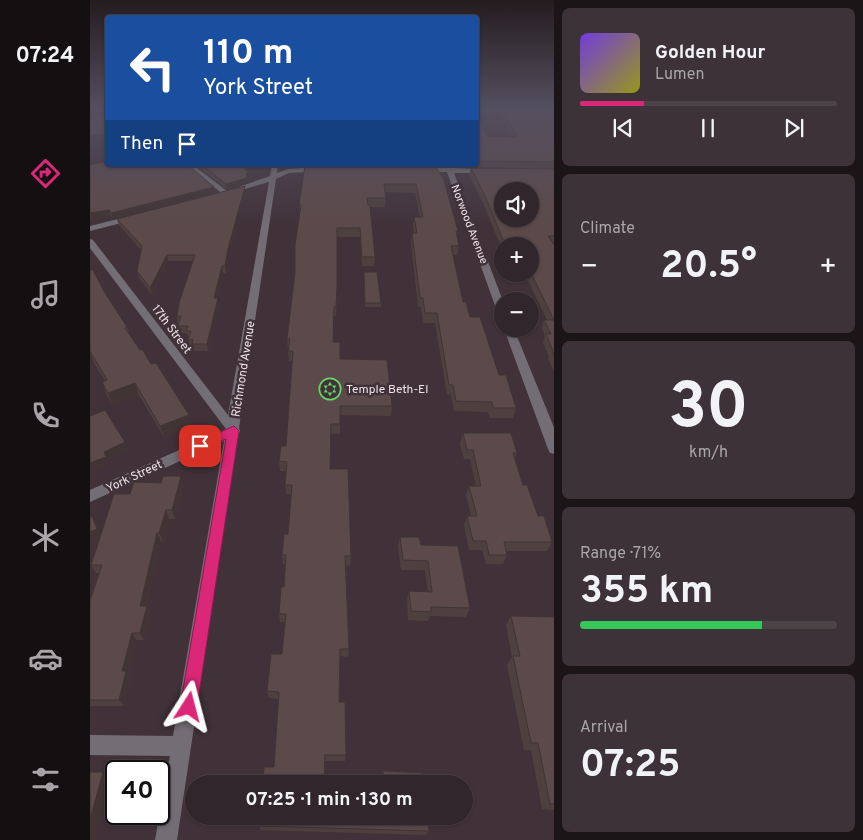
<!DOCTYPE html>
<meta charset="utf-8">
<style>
:root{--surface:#31262b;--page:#3d3237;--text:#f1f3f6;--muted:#a8a5a9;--line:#4c4347;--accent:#db2777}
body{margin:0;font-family:Overpass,sans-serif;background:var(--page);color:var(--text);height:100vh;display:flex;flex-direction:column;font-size:19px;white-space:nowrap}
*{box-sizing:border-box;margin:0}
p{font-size:16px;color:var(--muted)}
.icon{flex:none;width:28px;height:28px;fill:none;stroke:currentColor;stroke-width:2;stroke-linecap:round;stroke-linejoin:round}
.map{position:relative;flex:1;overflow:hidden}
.panel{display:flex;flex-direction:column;gap:8px;padding:8px;background:#1b1518;width:309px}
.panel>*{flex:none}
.top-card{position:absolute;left:15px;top:15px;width:374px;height:152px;border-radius:5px;box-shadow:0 1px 4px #0004,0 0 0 1px var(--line);background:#1a4fa0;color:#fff;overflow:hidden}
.buttons{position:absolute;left:404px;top:182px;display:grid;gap:10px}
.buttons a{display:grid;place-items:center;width:45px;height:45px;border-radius:50%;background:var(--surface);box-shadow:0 1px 4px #0004,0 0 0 1px var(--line);font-size:25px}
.speed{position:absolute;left:15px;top:760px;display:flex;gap:10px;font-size:25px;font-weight:700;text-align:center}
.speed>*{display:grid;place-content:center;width:65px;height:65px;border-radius:50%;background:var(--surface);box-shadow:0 1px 4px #0004,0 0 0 1px var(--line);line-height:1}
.speed .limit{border:2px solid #111;border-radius:8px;background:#fff;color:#111}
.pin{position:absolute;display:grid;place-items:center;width:42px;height:42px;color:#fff;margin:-21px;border-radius:10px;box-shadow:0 2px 8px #0006}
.me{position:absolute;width:55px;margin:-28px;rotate:9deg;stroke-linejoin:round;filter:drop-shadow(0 0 4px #0008)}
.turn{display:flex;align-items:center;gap:18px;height:105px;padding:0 15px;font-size:22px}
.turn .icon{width:65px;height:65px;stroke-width:2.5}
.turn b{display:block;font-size:35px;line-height:42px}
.then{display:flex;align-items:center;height:48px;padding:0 15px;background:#0003;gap:10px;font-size:19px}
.big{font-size:38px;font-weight:700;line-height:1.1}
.panel .card{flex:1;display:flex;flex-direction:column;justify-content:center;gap:8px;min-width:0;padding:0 18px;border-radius:8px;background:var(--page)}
.panel .dial{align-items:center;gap:0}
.dial b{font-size:65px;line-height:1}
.song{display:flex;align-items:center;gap:15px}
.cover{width:60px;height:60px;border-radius:8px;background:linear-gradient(135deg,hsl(260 70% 55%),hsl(60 70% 35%))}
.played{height:5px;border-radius:2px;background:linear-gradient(90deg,var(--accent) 25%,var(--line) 25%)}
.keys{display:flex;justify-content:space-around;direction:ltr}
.heat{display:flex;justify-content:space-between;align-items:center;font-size:28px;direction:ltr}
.charge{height:8px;border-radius:4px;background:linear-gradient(90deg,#34c759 71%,var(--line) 0)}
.trip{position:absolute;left:95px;top:775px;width:288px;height:50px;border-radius:25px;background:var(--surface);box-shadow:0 1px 4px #0004,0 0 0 1px var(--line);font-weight:700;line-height:50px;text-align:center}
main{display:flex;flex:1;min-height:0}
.tab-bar{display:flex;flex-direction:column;width:90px;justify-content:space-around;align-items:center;background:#140f11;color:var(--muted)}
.tab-bar .icon{width:35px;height:35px}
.tab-bar .selected{color:var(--accent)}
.tab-bar b{font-size:22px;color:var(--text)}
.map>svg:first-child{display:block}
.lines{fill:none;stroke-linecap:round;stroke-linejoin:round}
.minor{fill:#736e75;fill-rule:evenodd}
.wall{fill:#4f4040}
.shaded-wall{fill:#403434}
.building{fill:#5c4a4a;stroke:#403434;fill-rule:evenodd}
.route{fill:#db2777;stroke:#8e194d}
.labels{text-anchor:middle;stroke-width:5;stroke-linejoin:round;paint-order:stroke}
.far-street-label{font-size:11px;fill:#ece2e7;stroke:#413239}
.street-label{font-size:12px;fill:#ece2e7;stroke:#413239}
.poi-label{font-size:12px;fill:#ece2e7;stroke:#413239;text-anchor:start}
</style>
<main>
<nav class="tab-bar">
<b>07:24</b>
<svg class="icon selected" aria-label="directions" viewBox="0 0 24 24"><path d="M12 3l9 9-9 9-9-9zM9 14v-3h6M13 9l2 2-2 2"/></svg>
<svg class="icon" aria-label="music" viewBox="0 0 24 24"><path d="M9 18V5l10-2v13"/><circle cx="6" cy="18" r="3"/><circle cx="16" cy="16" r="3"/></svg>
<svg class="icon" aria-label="phone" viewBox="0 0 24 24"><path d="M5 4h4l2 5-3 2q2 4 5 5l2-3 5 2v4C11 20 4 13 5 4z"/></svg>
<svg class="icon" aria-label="climate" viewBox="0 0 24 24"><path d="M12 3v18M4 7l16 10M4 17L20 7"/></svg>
<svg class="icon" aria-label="car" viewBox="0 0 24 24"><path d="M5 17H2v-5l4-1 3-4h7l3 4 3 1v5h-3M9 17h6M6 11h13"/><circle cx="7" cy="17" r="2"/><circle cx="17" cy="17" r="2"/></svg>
<svg class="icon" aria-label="filters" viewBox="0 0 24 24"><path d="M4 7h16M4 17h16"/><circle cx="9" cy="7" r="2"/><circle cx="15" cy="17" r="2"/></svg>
</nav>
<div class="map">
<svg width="465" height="840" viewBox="0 0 465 840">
<rect width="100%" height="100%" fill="#413239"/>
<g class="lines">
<path class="minor" d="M96,165H103L137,191L180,176L182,165H188L187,173L198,169L231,167L234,169L231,171L199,173L186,179L149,428L150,431L148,435L87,840H65L80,756L0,755V735L83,736L134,441L0,502V490L136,429L0,248V239L3,240L138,415L179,182L134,195Z
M355,165H361L363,168L396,169L399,171L396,173H364L413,301L412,314L407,311L357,172H331L328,170L331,168H356Z
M44,215H47V219L0,231V226Z
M414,329H424L465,430V454L460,453L458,449Z"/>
</g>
<path class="wall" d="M406,108H465V169L376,167L375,165H386V117L397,136L422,137Z
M0,165L124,187L125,192L23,218L20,215L1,219L0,218Z
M106,165H160L159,172L160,178L157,179V183L136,189Z
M215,165H344L343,167L368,231L367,236L369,246L367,255H363L373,302L426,408L423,418H400L398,412L364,411L361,395L357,394L345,323H333L331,307H328L321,242L322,233H324L323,226L324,217H330L325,193L295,192L296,198L295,207H280L285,257L284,266H272L270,237H247V296L246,316H243V342L250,359L302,406L301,416L250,415V434H241L240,469L261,556L260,566L256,565L259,649L258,657L250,656L249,702L256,755L255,761H234L184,767L189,699L179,698L177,691L192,654L195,622H190L189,614L194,587L195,564H193L192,555L198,534L201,494H196L195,485L196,471H190L189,461L196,446L202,361H199L197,339L205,273L210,214L209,205Z
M381,168L465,169V244H463L465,246V373L458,359L459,357L453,342L455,336L452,328L454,320H457L435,274H440V246H412V249L393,203L379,175Z
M155,186V192L138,256L136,273H133L127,298L129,305L118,351H104L103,347H100L98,340L99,338H98L97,333H90L88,326L89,323H88L87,316L103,261H78L62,295L49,278L47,271L51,250L29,225L27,219Z
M0,270L37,327L40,335L50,350L61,364L99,415L102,426L74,437L49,395L22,405L16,393L12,382L15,381L3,361L0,352Z
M274,272L291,303V307H275Z
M373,433L427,453L425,458L433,485L448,516L462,542L457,551H416L417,555L413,564H396L392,550H379L374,525L377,516H381L376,495L379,486H386L380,459H374L370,443Z
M93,484L85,519H79L73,542L71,541L56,606H57L61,614L54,640H46L38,673L41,677L34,706H0V600L9,573H6L1,565L11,536L2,516L6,523L11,536L40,494Z
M310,537L331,545L380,608L376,617L340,616L338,621L318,620L317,600L319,591L338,592L335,570H311L308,546Z
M421,616L465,617V810L452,809L441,750H434L417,665L422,657L416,625Z
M293,771L334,784H292V777Z
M169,826L339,831L336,835L171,830Z"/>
<path class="shaded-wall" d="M13,108H17L18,112L0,116V111Z
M18,133V138L0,141V136Z
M159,165H160L159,173L155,169Z
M156,173H160V178L157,179V183L136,189V184Z
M155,186V192L138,256L136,273L135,266L138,249Z
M124,187L125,192L23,218L21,213Z
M19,210L20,215L1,219L0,213Z
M77,255L78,261L62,295L60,288Z
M132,266L133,273L126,305L124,298Z
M128,298L129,305L118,351L117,344Z
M45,383L49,395L22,405L18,393Z
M99,415L102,426L74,437L70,426Z
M35,442L39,450L17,460L19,465L3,471L0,465V463L14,452Z
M91,476L93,484L85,519L82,510Z
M76,510L79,519L73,542L69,533Z
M2,516L6,523L11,536L0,541V532Z
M67,533L71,541L54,613L50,606Z
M57,606L61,614L54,640L50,633Z
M42,633L46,640L38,673L41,677L34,706L29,700L32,671Z
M13,772L21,778L5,840H0V820Z"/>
<path class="building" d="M0,108H13L0,111Z
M411,108H465V162L386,161V117L392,126L397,136L427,137Z
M18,114V133L0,136V118Z
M18,161V165H98L124,187L21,213L19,210L0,213V165Z
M112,165H159L158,168L155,169L160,173H156L157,178L136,184Z
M215,165L346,167L354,180L368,231H366L369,246H361L373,302H376L380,317H390L409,375H416L426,408H403L402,402L366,401L363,385H359L347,313H335L333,298H330L322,233H327L324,217H333L326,184H294L296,198H277L278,205H280L285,257H272L270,228H247V286L246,307H244L243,342H250V359L297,360L302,406H250V424H241L240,469H258L261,556H255L259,649H250L249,702H255L256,755H235L234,784H173L174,767H184L189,692L177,691L181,654H192L196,614H189L191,587H194L196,555H192L194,534H198L202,485H195L197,462L189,461L191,446H196L203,351H198L200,339H197L205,273V245L211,205H209Z
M381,168L465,169V236H458L465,246V357L462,351H463L456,334H461L454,320H464L440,271V246H421L419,242H414L395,196ZM412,191H440V219H412Z
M155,186L138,249L135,266H132L124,298H128L117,344H102L103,339L98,340L101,331H96L98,326H88L91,316H87L89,303L105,255H77L60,288L47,271L52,246L27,219Z
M0,270H3L15,293L37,327L35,328L50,350L52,349L61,364L66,363L99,415L70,426L45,383L18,393L12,382L17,380L0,351Z
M274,272H287L291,303H275Z
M15,410L35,442L14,452L16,457L0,463V416Z
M373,433H421L427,453H423L433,485H437L448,516H454L462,542H414L417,555H399L396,541H383L377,516H387L379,486H391L383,450H377Z
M73,476H91L82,510H76L69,533H67L50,606H57L50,633H42L32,671H36L29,700H0V601L12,565H1L24,494H40L44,482L71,483Z
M2,516L7,529L0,532V517Z
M310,537H329L331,545L368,546L380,608L341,607V612L321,611L319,591L342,592L338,561L313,560Z
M421,616L465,617V804H460L448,743H441L423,656H430Z
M293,771L333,773L334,784H294Z
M0,772H13L0,820Z
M170,816H338L339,831L169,826Z"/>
<linearGradient id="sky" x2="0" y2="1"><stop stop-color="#241c1f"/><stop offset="0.48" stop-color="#544f5f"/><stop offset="1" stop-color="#544f5f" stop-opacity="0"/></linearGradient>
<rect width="465" height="226" fill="url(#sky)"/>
<path class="route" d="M144,426L149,431L107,707L105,713L99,715L93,713L90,707L136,439L110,450L104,446L106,443Z"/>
<defs>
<g id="synagogue-ring" transform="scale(1.125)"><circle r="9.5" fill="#413239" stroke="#65d467" stroke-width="1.5"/><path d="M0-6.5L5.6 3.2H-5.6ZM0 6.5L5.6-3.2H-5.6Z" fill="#65d467"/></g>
</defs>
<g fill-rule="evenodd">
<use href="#synagogue-ring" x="240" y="389"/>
</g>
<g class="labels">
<g class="far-street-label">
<text transform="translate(380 224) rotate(69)" y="4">Norwood Avenue</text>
</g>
<g class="street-label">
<text transform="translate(82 329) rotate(53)" y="4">17th Street</text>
<text transform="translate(153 369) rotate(-81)" y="4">Richmond Avenue</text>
<text transform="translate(44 476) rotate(-25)" y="4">York Street</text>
</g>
<g class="poi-label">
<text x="256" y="393">Temple Beth-El</text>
</g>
</g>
</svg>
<div class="buttons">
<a><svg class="icon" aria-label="sound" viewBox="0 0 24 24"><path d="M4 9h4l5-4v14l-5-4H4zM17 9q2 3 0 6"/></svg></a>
<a>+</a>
<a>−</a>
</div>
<div class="speed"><div class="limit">40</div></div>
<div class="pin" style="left:110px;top:446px;background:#d93025"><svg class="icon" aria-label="arrive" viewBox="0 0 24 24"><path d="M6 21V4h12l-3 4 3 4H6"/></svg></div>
<svg class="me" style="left:99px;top:707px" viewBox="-20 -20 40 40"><path d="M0-17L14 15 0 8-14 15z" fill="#db2777" stroke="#fff" stroke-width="4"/></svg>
<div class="trip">07:25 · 1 min · 130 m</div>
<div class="top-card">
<div class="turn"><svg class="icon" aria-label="left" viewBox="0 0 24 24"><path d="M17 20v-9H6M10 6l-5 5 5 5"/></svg><div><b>110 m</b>York Street</div></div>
<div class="then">Then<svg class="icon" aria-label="arrive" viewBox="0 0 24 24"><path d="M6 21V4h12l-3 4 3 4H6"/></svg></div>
</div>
</div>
<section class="panel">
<div class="card">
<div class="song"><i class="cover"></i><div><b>Golden Hour</b><p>Lumen</p></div></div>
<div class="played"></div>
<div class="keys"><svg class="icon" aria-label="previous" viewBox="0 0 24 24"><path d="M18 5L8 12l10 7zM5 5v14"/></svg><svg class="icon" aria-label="pause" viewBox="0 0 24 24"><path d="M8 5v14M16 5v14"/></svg><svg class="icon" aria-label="next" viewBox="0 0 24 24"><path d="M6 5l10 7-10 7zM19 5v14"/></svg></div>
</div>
<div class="card"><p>Climate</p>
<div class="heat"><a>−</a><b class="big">20.5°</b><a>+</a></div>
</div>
<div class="card dial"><b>30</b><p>km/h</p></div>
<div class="card"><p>Range · 71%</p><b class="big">355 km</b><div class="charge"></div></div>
<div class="card"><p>Arrival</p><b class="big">07:25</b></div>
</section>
</main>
